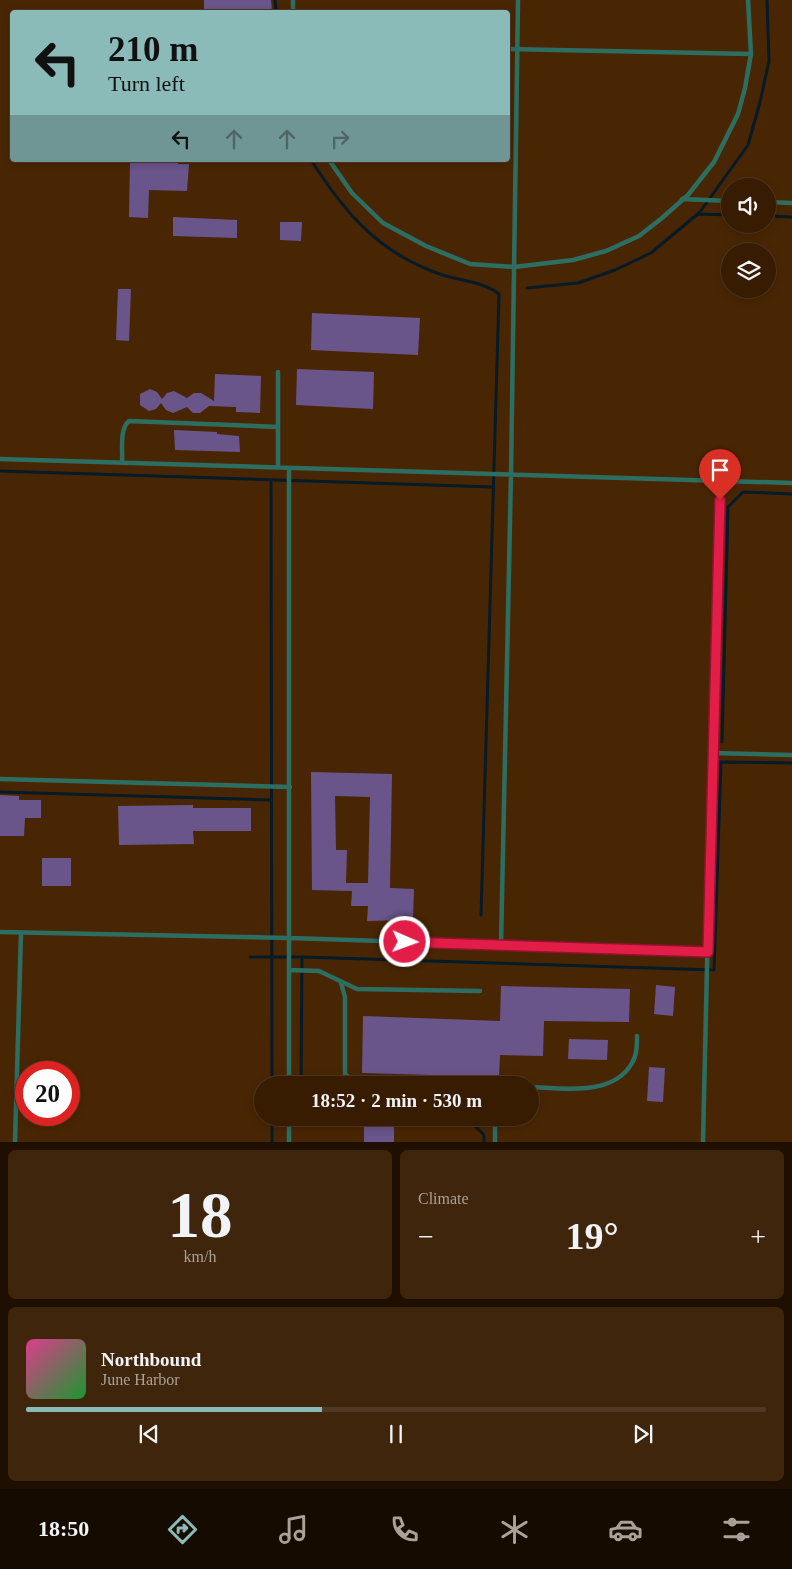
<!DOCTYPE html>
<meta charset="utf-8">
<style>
:root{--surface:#371c02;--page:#3e250c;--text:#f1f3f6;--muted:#aaa199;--line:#513a24;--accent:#8bbbb9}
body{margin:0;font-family:Georgia,serif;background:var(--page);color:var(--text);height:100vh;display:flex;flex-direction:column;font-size:19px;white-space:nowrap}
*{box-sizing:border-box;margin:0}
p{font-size:16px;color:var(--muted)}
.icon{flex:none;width:28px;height:28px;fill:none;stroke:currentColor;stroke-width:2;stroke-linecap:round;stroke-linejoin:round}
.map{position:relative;height:1142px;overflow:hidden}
.sheet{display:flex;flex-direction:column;gap:8px;padding:8px;background:#1e0f01;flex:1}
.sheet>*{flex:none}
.top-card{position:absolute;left:10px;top:10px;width:500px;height:152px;border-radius:5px;box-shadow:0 2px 8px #0003,0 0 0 1px var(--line);background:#8bbbb9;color:#111;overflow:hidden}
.fabs{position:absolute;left:721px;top:178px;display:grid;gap:10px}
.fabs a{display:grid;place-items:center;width:55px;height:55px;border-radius:50%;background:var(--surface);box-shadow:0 2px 8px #0003,0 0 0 1px var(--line);font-size:25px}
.speed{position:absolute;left:15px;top:1061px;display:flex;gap:10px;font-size:25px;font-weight:700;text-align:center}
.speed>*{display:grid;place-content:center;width:65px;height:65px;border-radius:50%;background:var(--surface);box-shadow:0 2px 8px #0003,0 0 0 1px var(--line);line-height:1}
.speed .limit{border:8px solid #d22;background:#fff;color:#111}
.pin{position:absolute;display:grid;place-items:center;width:42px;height:42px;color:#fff;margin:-51px -21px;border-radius:50% 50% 50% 0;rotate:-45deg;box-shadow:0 0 5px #0007}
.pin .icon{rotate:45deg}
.me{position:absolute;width:55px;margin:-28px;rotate:92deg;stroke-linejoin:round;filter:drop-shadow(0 0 4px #0008)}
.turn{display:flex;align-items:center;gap:18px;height:105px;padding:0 15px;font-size:22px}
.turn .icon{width:65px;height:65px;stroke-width:2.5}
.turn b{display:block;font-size:35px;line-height:42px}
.lanes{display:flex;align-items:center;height:48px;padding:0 15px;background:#0003;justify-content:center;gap:25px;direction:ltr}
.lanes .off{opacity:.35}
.big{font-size:38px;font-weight:600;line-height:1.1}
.sheet .tile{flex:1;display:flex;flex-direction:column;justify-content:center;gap:8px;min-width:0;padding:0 18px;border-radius:8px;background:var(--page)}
.sheet .dial{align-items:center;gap:0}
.dial b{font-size:65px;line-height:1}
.song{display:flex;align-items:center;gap:15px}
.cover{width:60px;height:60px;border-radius:8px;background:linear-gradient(135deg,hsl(330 70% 55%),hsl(130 70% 35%))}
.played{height:5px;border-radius:2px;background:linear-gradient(90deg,var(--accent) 40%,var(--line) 40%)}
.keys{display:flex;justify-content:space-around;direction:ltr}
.heat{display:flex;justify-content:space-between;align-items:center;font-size:28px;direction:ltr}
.sheet .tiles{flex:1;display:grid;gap:8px;grid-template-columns:1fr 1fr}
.tile:last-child{grid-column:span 2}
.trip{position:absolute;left:254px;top:1076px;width:285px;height:50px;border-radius:25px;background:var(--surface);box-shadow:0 2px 8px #0003,0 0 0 1px var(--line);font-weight:600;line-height:50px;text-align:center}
.tab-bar{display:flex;height:80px;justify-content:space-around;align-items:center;background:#160b01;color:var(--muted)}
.tab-bar .icon{width:35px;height:35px}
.tab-bar .current{color:var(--accent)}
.tab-bar b{font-size:22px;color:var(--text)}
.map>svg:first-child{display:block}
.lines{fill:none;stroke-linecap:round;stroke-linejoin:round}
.stream{stroke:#061a27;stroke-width:3}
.building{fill:#6a558b;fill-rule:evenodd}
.service{stroke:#2d6e63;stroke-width:4.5}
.route-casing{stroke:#92132f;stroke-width:12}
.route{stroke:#e11d48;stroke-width:9}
</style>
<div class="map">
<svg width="792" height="1142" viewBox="0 0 792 1142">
<rect width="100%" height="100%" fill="#492603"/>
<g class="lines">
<path class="stream" d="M275,0L276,12
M311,160C345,213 377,251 437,273C457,281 483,281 499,294L481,915
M698,214L730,215
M768,216L792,217
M527,288L578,283L615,270L651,253L700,212L748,145L760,102L769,61L767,0
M0,471L493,487
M271,480L272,1085
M722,742L728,507L743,492L792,494
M0,792L271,800
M250,957H302L714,970L721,762L792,763
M301,1085L302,957
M272,1118V1142
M301,1118L471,1122L484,1135V1142"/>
</g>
<path class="building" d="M204,0H271L272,12H204Z
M130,160H178V164H189L187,191L149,190L148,218L129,217Z
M173,217L237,220V238L173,236Z
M280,222H302L301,241L280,240Z
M118,289H131L129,341L116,340Z
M312,313L420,318L418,355L311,350Z
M297,369L374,372L373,409L296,405Z
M215,374L261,376L260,413L236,412V407L209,406L200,413H193L187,407L173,413L166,410L161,403L156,409L149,411L140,405V394L150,389L157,392L162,399L167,393L174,391L187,398L194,393H201L214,401Z
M174,430L217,432V434L239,436L240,452L175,450Z
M311,772L392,774L390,888L414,889L413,920L367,921L368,906H351L352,891L312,890ZM335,796L370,797L368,883H346L347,850H336Z
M0,795L19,796V800H41V818H25L24,836H0Z
M193,805V808H251V831H193L194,844L119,845L118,806Z
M42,858H71V886H42Z
M656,985L675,987L673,1016L654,1014Z
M501,986L630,989L629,1022L544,1021L543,1056L500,1055L499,1077L362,1073L363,1016L500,1021Z
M569,1039L608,1040L607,1060L568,1059Z
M649,1067L665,1068L663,1102L647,1101Z
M364,1123L394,1124V1142H364Z"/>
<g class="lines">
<path class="service" d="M293,0V12
M508,49L751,54
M329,160L352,193L383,223L426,246L470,264L514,267L573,260L606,251L639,236L662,218L688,195L714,162L738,114L745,88L751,54L748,0
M682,199L730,201
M768,202L792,203
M278,372V467
M0,459L792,483
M122,463C123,451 119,429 129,421L278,427
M712,753L792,755
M0,779L290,787
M0,932L290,938L708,952
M501,945L511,474L518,0
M290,970L319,971L357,989L480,991
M341,983L345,997V1074L353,1081L360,1083L449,1085
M289,1085V468
M530,1087C562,1088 613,1097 632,1063C637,1055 637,1045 637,1036
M490,1118L495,1125V1142
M15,1142L21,933
M289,1142V1118
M703,1142L712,748L721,481"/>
</g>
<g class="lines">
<g class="route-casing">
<path id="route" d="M405,942L708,952L720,500"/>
</g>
<use href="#route" class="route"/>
</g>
</svg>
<div class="fabs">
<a><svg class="icon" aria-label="sound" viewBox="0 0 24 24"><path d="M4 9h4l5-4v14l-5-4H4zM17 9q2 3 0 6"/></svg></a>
<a><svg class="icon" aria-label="layers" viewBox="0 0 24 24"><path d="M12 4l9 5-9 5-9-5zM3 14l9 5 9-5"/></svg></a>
</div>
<div class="speed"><div class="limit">20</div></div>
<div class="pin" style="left:720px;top:500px;background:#d93025"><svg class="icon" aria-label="arrive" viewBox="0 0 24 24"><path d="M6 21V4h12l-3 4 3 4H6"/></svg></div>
<svg class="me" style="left:405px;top:942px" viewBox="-20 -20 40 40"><circle r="17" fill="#e11d48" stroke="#fff" stroke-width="3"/><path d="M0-11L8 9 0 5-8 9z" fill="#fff"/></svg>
<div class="trip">18:52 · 2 min · 530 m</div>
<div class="top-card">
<div class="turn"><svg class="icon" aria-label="left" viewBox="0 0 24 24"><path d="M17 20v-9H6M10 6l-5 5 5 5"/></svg><div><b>210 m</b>Turn left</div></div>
<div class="lanes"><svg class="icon" aria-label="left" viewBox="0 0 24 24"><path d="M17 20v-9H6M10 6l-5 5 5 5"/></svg><svg class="icon off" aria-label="ahead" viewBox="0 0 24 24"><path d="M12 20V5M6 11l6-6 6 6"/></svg><svg class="icon off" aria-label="ahead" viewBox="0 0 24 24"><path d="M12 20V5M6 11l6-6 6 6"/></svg><svg class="icon off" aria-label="right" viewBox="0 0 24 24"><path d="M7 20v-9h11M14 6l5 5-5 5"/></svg></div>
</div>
</div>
<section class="sheet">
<div class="tiles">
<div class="tile dial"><b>18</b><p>km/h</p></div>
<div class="tile"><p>Climate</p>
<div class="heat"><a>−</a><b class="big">19°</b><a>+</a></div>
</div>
<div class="tile">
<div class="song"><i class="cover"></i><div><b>Northbound</b><p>June Harbor</p></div></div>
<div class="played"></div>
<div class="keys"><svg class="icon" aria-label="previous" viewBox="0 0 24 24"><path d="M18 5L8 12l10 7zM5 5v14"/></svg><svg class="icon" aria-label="pause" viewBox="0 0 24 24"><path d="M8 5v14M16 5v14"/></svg><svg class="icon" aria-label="next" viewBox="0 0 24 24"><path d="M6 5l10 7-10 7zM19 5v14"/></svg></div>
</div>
</div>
</section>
<nav class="tab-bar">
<b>18:50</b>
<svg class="icon current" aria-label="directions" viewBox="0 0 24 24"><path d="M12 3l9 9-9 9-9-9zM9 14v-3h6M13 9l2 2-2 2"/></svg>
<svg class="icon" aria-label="music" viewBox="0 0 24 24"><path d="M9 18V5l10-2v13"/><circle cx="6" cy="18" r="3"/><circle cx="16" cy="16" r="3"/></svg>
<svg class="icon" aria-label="phone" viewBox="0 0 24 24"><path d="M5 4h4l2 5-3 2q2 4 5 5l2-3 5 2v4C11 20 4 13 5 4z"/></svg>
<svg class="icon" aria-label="climate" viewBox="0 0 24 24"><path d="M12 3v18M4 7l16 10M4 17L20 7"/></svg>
<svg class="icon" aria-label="car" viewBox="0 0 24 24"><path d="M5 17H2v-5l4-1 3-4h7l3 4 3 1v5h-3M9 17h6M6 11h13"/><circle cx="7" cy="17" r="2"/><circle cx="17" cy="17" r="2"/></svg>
<svg class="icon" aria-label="filters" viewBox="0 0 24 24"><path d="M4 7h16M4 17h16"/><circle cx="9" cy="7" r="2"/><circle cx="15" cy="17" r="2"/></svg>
</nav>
